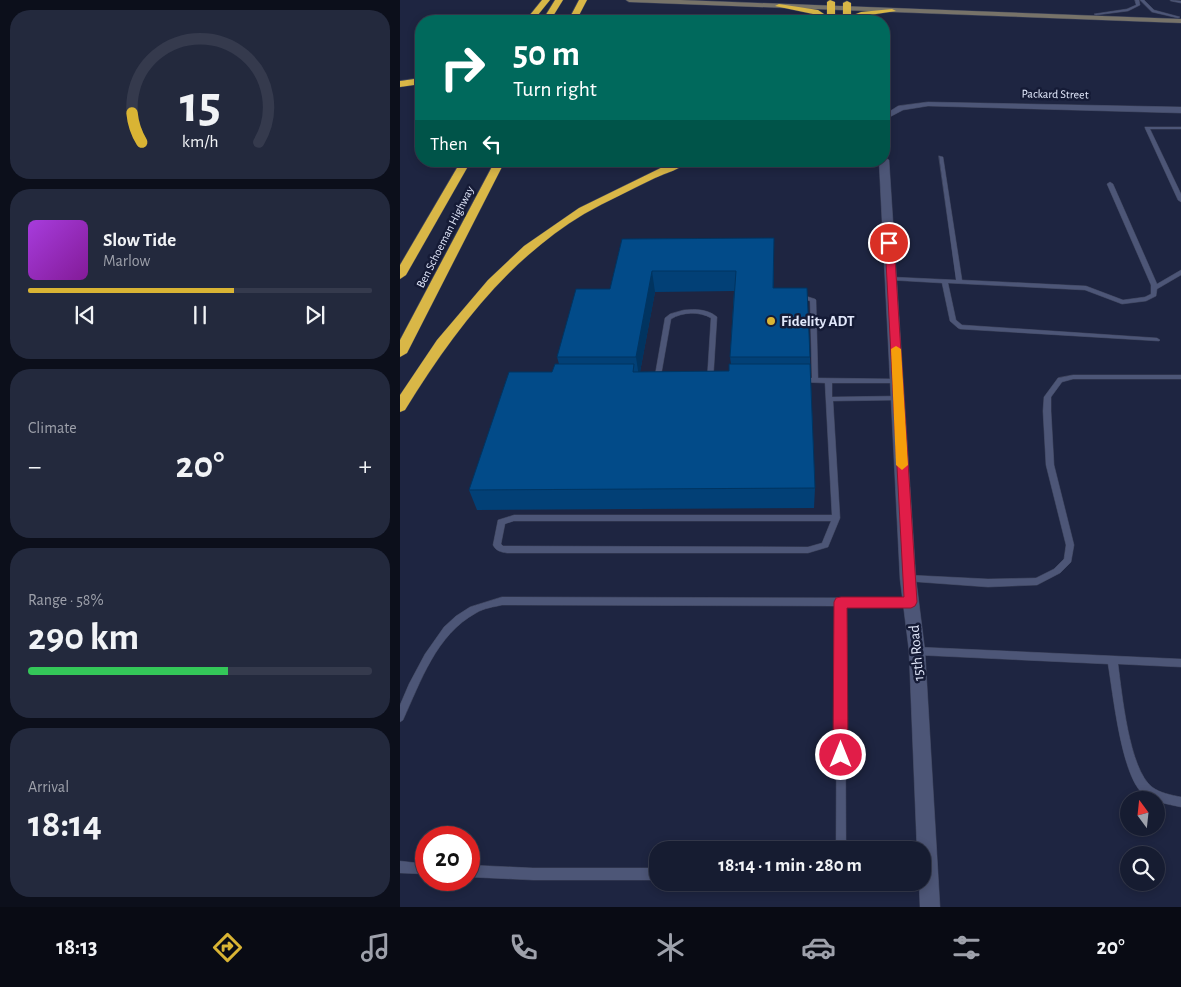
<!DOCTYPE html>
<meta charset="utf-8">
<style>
:root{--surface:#161c31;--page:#23293d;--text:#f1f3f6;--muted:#9ea1ab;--line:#353a4d;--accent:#d9b434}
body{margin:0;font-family:"Alegreya Sans",sans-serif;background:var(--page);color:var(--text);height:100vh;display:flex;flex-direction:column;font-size:19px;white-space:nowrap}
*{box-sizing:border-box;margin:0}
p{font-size:16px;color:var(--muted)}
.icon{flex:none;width:28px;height:28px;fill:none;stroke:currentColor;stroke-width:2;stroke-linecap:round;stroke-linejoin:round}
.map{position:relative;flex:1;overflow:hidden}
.drawer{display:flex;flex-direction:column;gap:10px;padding:10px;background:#0c0f1b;width:400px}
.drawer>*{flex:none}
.guide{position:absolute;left:15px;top:15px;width:475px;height:152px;border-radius:20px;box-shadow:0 2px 8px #0003,0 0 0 1px var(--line);background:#00695c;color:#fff;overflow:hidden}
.needle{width:32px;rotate:345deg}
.controls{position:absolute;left:720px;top:791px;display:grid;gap:10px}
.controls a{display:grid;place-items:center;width:45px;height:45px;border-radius:50%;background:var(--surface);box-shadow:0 2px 8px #0003,0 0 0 1px var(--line);font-size:25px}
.speed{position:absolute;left:15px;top:826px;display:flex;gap:10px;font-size:25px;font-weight:700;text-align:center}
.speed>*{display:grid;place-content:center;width:65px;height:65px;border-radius:50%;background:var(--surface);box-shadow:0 2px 8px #0003,0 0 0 1px var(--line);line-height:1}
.speed .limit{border:8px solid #d22;background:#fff;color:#111}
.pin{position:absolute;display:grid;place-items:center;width:42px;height:42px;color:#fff;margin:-21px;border:2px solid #fff;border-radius:50%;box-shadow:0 1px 5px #0007}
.me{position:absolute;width:55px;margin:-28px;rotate:0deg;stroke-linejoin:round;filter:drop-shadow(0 0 4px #0008)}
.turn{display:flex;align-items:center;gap:18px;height:105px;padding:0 15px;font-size:22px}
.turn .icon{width:65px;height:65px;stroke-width:2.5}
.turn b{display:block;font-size:35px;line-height:42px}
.then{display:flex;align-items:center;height:48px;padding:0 15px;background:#0003;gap:10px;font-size:19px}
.big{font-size:38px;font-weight:700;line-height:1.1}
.drawer .card{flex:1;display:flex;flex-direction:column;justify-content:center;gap:8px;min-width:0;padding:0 18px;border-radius:20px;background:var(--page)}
.drawer .dial{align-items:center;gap:0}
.dial svg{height:130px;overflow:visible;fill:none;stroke:var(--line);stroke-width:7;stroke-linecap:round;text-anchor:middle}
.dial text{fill:var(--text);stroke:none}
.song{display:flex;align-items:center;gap:15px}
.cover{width:60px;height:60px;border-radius:8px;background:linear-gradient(135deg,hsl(280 70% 55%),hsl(290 70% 35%))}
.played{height:5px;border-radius:2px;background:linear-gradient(90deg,var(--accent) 60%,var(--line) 60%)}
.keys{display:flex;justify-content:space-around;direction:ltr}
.heat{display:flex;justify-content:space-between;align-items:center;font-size:28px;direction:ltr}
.charge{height:8px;border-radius:4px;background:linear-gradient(90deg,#34c759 58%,var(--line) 0)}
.trip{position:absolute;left:249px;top:841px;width:282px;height:50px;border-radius:20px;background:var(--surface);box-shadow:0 2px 8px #0003,0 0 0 1px var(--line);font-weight:700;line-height:50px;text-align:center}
.tabs{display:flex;height:80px;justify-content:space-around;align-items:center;background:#090b14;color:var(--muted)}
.tabs .icon{width:35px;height:35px}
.tabs .current{color:var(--accent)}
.tabs b{font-size:22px;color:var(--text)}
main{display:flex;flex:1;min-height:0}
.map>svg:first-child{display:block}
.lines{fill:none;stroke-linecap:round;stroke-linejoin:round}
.service-casing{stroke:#3c425a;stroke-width:1}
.minor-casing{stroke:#3c425a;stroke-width:1}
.secondary-casing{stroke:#3c425a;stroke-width:1}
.motorway-casing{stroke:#3c425a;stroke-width:1}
.service{fill:#4d5677;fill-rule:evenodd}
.minor{fill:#4d5677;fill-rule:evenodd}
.secondary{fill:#777369;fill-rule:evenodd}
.motorway{fill:#d9b747;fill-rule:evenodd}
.wall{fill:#024076;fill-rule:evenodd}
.shaded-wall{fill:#013460}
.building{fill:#024b89;stroke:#013460}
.route{fill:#e11d48;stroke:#92132f}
.slow{fill:#f59e0b}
.poi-dot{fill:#d9b434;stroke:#151b36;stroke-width:2}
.labels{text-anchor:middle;stroke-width:5;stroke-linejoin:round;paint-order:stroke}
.far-street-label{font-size:12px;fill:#e2e8fb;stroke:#151b36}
.poi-label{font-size:15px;font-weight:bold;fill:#e2e8fb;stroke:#151b36;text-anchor:start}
.street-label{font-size:15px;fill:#e2e8fb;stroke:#151b36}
</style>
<main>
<section class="drawer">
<div class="card dial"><svg viewBox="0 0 100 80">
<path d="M14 69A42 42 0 1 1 86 69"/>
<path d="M14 69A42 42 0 0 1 8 51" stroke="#d9b434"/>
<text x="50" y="56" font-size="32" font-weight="700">15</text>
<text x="50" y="72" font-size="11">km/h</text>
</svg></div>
<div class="card">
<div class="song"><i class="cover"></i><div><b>Slow Tide</b><p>Marlow</p></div></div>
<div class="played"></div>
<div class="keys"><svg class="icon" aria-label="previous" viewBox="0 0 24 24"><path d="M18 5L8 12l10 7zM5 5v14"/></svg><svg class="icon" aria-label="pause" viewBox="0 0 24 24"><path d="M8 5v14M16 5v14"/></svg><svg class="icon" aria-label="next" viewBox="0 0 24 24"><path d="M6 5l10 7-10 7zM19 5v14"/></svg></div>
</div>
<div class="card"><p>Climate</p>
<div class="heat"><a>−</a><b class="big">20°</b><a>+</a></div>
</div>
<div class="card"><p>Range · 58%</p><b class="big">290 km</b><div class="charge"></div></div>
<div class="card"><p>Arrival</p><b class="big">18:14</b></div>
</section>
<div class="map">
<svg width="781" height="907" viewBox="0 0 781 907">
<rect width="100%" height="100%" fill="#1e2541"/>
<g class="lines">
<g class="service-casing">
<path id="service" d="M735,0H739L740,5L728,11L696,15L694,14L727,9L736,5Z
M740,0H744L754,10L780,17L778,18L752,12Z
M770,0L781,1V3L771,1Z
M745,127H781V129H750L781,194V202L778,200L745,128Z
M539,156L543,157L562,280L686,286L723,300L745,297L751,294V285L707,184L710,182L713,184L757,284L781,270V275L757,289L756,296L746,301L722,304L685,290L548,283L556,320L562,325L757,338L760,340L759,341L560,329L558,328L550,321L542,283L490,280L489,279L492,277L556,280Z
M399,294L415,299L416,300L418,378L498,379L501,381L498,383H432V397L499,396L503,398L499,400L433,401L440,518L428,547L408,553H107C101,552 96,551 93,545L98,520L114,515H432L425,383L401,382L398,380L401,378H412L410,301L397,297V295ZM114,521H431L422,543L408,547L103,546L101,544L105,524Z
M284,310C295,309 308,309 317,317L313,381L310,383L307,381L311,318C299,311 282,312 271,319L260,381L257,383H255L254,381L265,318L270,314Z
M673,375H781V379H673L662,382L651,397V411L654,465L674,545L671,562L660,573L637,585L588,587L505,581L504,579L505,577L508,575L588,579L636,578L654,569L664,559L666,545L646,465L643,411L644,397L658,378Z
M102,597L511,598L514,599L515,602L514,605L511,606H445L446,850H436L437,606L102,605C94,607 84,608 76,613C36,635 21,681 3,720L0,722V705L9,684L25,654L44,627L56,616L70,607Z
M517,647L781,659V667L718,664C722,693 729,769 752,787C760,793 771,795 781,797V807C767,804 753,802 742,793C721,773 713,693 708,664L517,655L514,654L512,651L514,648Z
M0,861L26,864V874L0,873Z
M69,865L133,868H258V880H133L69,877Z"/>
</g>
<g class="minor-casing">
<path id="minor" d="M528,102L781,107V113L528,106L503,110L484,120V115L498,106Z
M484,157L489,160L516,579L525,651L540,907H520L519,882H522V850H517L509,651L500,579L479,161H484Z"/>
</g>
<g class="secondary-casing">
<path id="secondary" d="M226,0H281L781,19V23L229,2Z"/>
</g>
<g class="motorway-casing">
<path id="motorway" d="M142,0H150L133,21H125Z
M155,0H163L150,21H142Z
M179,0H187L176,21H168Z
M430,0L435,2V21H426L413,14L375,6L379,4L418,10L427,16V2Z
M447,1L451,3V16L461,12L492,9L496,11L463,16L453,21H443V3Z
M21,78V84L0,87V81Z
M61,161H71L6,275L0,279V265Z
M95,161H105L7,353L0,357V340Z
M275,161H289C281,169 266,173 255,178C231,190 207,201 184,214C106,261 52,334 5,410L0,412V395L37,340L88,280L124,246L179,208Z"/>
</g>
<use href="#service" class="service"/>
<use href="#minor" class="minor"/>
<use href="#secondary" class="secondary"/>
<use href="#motorway" class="motorway"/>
</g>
<path class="wall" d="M374,238V288L410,357L415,488L414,508L77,510L69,490L152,372L159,364L157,357L210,289L222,239ZM334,291L330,357L331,364L329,371L240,372L255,292Z"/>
<path class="shaded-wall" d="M374,238V309L373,288Z
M252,271L255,292L239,377L236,357Z"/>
<path class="building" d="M374,238L373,288H407L410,357H330L336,271H252L236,357H157L176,289H210L222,239Z
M155,364H234L233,372L329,371V364H410L415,488L69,490L109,372H152Z"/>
<path class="route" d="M489,241L494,243L517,602L515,606L511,608H447L448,755L446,760L441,762L435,760L433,755L434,602L436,598L441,597H504L485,243Z"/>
<path class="slow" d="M496,346L501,349L508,465L502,470L496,465L491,349Z"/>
<circle class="poi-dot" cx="371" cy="321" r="5"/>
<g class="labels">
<g class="far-street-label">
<text transform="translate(655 94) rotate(1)" y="4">Packard Street</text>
<text transform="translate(45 237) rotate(-63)" y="4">Ben Schoeman Highway</text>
</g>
<g class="poi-label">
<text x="381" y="326">Fidelity ADT</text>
</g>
<g class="street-label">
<text transform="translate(516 653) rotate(-95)" y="5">15th Road</text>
</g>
</g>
</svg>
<div class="controls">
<a><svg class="needle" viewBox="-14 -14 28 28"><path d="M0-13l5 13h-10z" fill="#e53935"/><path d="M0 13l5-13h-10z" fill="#9ea1ab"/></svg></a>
<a><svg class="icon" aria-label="search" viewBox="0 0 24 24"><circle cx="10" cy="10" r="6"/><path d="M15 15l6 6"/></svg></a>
</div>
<div class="speed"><div class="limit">20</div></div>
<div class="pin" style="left:489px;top:243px;background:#d93025"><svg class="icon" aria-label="arrive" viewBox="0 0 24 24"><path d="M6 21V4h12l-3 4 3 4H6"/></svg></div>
<svg class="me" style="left:441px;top:755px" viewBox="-20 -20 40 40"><circle r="17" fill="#e11d48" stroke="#fff" stroke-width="3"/><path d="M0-11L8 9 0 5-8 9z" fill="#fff"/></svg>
<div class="trip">18:14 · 1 min · 280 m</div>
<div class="guide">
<div class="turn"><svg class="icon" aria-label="right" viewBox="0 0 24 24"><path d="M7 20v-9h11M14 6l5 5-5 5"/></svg><div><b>50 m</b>Turn right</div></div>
<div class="then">Then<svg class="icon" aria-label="left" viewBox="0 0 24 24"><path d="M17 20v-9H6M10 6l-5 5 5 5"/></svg></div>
</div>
</div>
</main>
<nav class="tabs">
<b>18:13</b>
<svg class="icon current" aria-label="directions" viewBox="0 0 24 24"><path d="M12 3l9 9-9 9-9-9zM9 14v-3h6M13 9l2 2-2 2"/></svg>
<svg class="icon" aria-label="music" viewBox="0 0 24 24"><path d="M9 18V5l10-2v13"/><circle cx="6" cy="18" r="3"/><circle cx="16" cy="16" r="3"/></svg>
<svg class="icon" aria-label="phone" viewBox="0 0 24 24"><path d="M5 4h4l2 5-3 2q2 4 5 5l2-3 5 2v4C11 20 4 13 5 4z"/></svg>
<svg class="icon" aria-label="climate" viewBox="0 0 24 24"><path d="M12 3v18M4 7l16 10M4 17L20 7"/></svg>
<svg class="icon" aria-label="car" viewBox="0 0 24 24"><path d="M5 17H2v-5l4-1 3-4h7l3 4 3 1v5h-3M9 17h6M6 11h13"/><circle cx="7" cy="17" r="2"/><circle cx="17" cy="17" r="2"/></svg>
<svg class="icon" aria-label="filters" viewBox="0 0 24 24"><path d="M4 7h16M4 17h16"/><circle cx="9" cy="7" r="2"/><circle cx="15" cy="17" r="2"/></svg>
<b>20°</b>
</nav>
